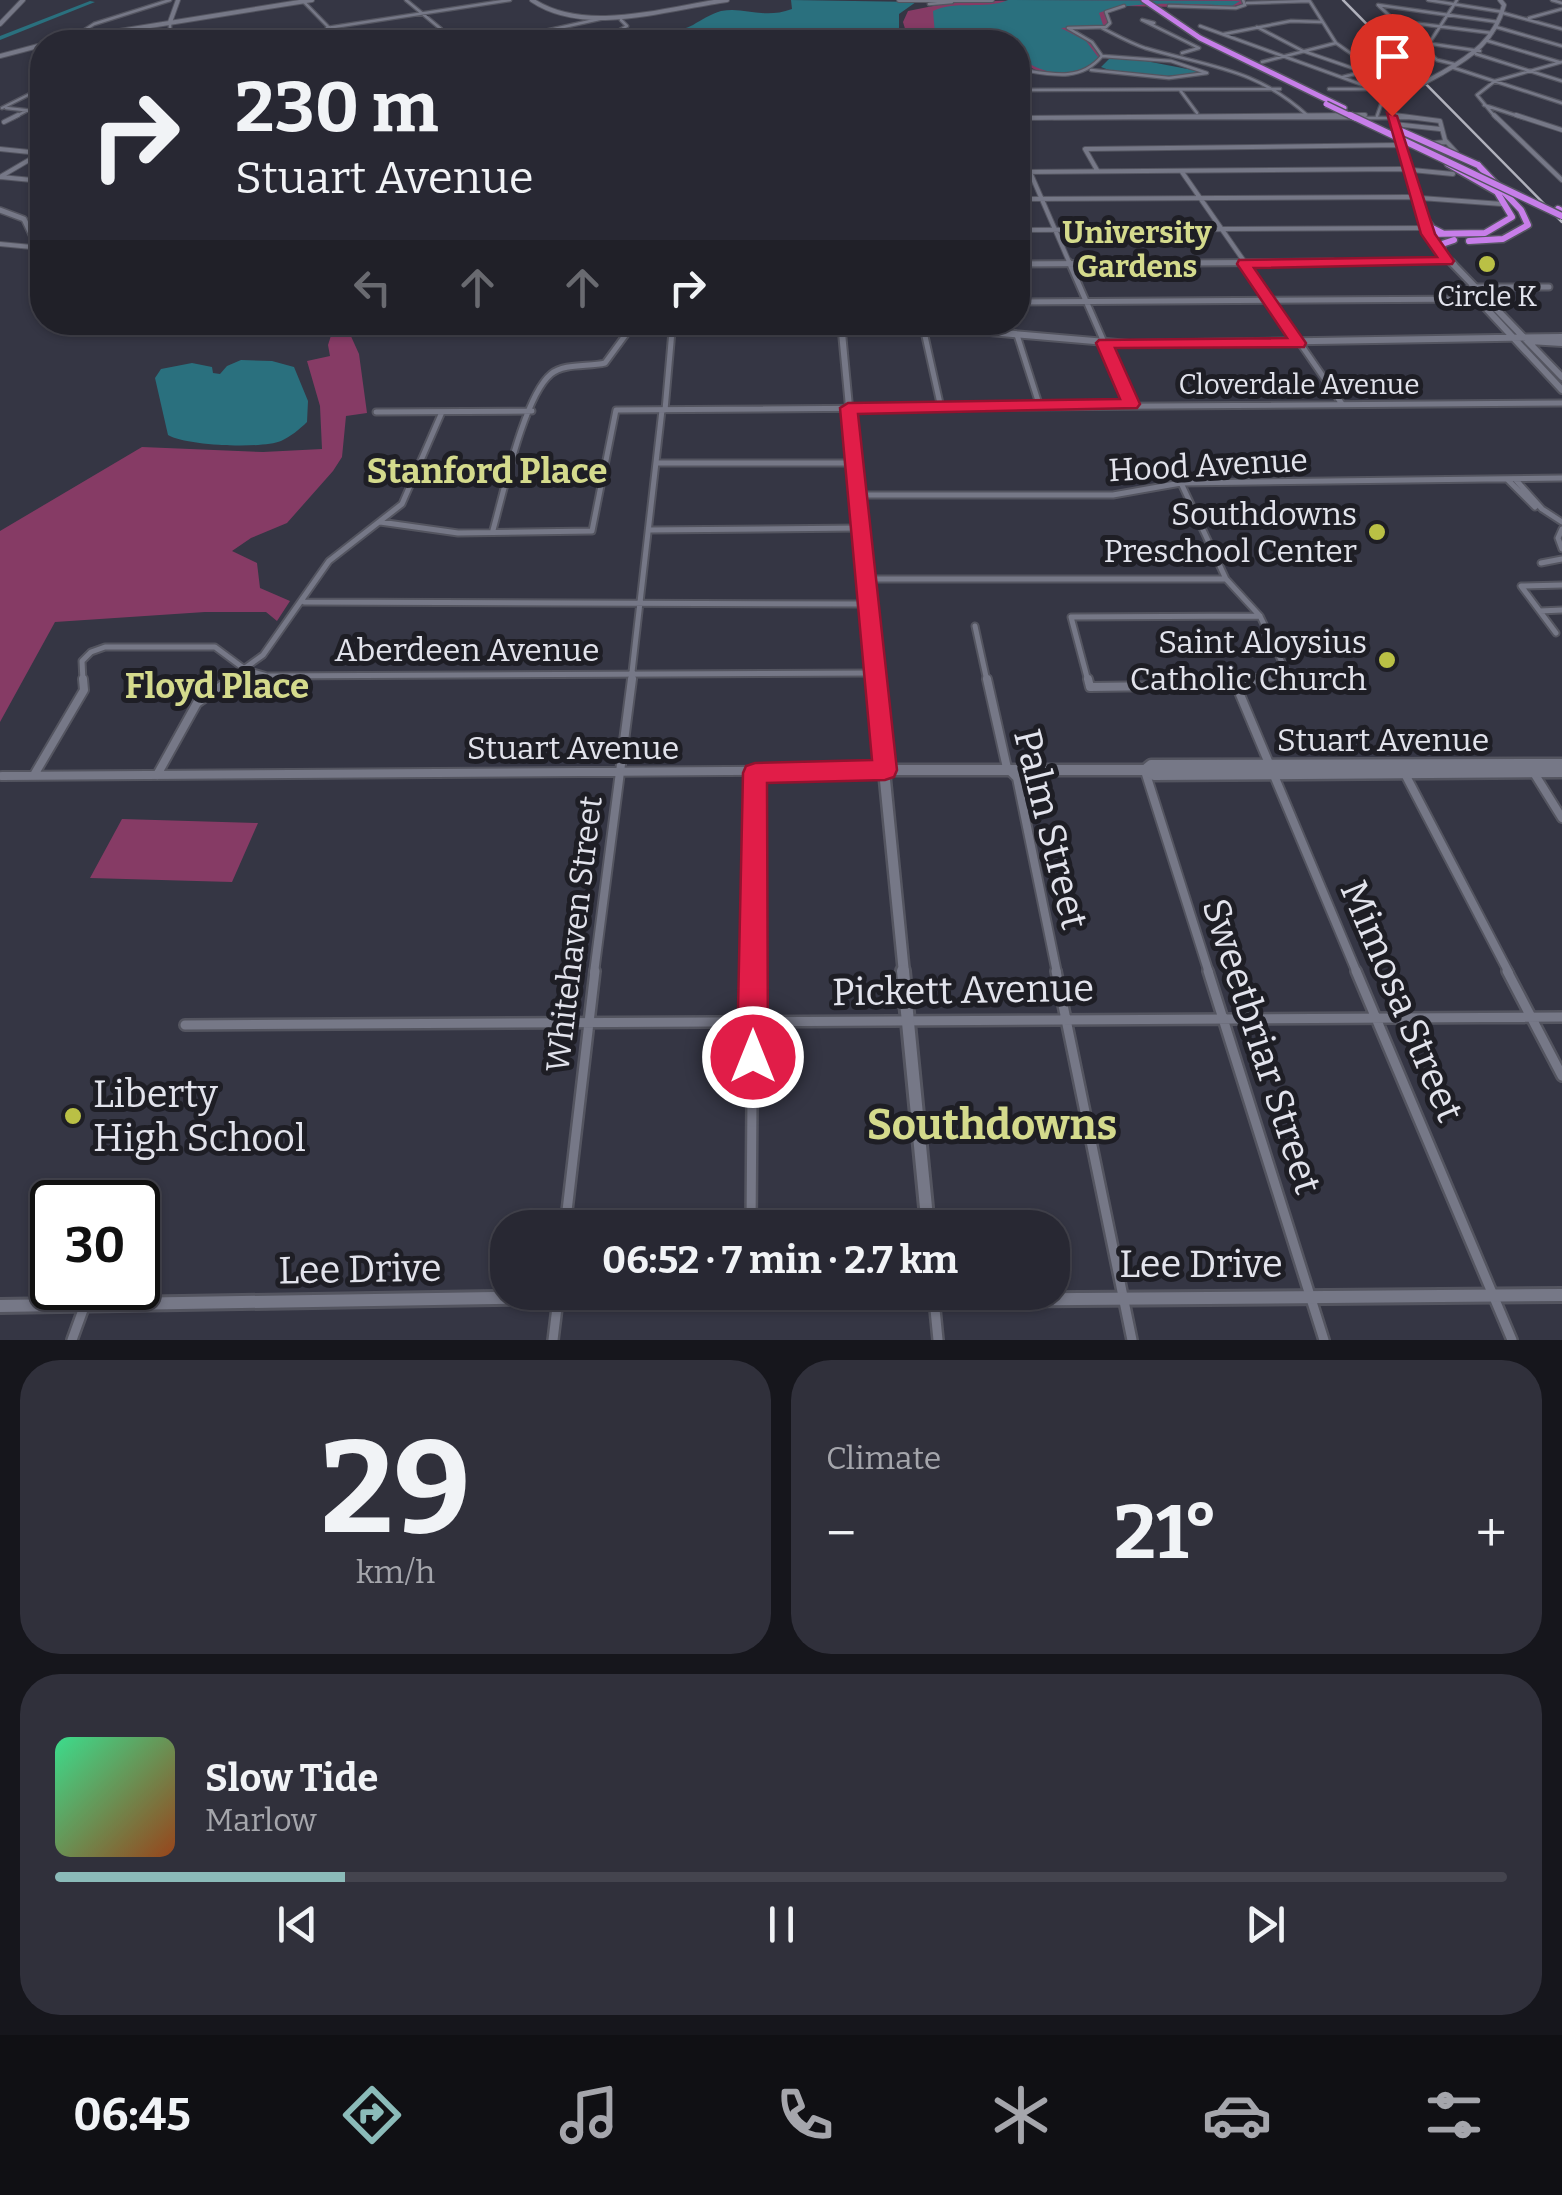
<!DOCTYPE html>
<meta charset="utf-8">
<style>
:root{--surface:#282833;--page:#30303b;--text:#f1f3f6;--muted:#a5a6ac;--line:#44444e;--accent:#8bbbb9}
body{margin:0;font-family:Bitter,serif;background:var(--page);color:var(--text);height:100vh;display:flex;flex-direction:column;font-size:38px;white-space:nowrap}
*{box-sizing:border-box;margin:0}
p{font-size:32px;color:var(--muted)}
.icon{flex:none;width:55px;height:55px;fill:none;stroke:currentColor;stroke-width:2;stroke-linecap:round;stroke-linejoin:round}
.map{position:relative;height:1340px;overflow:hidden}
.sheet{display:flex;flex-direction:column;gap:20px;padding:20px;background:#16161c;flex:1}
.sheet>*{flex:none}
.hud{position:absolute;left:30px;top:30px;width:1000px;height:305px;border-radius:40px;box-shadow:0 2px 8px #0004,0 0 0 2px var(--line);background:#282833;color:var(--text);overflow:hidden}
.speed{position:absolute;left:30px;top:1180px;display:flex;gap:20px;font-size:50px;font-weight:700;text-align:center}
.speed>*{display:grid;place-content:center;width:130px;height:130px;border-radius:50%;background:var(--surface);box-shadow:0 2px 8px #0004,0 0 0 2px var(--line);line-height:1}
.speed .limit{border:5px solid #111;border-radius:15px;background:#fff;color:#111}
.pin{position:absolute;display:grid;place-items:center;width:85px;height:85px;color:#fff;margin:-102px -42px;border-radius:50% 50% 50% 0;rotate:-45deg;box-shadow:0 0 10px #0007}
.pin .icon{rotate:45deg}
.me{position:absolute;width:110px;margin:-55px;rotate:0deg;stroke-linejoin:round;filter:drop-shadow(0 0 8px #0008)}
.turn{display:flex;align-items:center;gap:35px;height:210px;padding:0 40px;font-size:45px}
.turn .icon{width:130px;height:130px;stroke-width:2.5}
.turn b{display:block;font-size:70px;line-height:85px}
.lanes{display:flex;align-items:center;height:95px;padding:0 40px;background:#0003;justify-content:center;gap:50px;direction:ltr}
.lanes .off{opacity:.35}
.big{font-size:75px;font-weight:700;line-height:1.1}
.sheet .card{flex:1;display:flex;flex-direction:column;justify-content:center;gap:15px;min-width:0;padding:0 35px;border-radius:40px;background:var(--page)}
.sheet .dial{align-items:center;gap:0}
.dial b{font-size:130px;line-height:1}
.song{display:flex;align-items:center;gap:30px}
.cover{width:120px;height:120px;border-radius:15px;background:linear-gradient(135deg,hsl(150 70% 55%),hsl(20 70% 35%))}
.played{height:10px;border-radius:5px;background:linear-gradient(90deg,var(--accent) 20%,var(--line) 20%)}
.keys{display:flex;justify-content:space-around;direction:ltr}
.heat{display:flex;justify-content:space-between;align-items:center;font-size:55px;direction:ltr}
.sheet .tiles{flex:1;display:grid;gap:20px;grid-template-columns:1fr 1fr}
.card:last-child{grid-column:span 2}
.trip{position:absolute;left:490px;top:1210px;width:580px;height:100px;border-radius:40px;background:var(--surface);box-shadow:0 2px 8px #0004,0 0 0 2px var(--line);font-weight:700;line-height:100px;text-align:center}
.dock{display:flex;height:160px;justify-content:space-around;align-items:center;background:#101014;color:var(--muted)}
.dock .icon{width:70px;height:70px}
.dock .current{color:var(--accent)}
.dock b{font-size:45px;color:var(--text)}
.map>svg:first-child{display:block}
.green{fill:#863b65}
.water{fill:#2a707e}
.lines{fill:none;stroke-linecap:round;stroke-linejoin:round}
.river{fill:#2a707e;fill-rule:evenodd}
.street-far4-casing{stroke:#545560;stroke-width:5}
.street-far3-casing{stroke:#545560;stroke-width:6}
.street-far2-casing{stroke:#545560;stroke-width:9}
.street-far1-casing{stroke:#545560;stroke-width:12}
.street-casing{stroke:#545560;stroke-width:14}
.secondary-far5-casing{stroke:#545560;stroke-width:6}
.secondary-far4-casing{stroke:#545560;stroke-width:8}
.secondary-far3-casing{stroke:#545560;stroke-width:10}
.secondary-far2-casing{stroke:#545560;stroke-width:12}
.secondary-far1-casing{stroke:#545560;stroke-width:15}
.secondary-casing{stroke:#545560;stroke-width:18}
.highway-far1-casing{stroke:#545560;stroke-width:8}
.highway-casing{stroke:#545560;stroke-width:9}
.street-far4{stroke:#767887;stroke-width:2.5}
.street-far3{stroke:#767887;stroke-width:4}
.street-far2{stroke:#767887;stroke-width:5}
.street-far1{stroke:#767887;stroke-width:8}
.street{stroke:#767887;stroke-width:9}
.secondary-far5{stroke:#767887;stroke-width:4}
.secondary-far4{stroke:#767887;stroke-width:5}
.secondary-far3{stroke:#767887;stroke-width:6}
.secondary-far2{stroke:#767887;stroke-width:8}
.secondary-far1{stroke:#767887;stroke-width:10}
.secondary{stroke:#767887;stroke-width:12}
.highway-far1{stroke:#c77ee9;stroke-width:5}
.highway{stroke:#c77ee9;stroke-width:6}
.rail{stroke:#b0b1bc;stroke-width:2.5}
.secondary-bridge-casing{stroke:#545560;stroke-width:6;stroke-linecap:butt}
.highway-bridge-far1-casing{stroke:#545560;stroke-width:8;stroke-linecap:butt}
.highway-bridge-casing{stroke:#545560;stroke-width:9;stroke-linecap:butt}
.secondary-bridge{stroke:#767887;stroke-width:4}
.highway-bridge-far1{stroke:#c77ee9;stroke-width:5}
.highway-bridge{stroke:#c77ee9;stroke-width:6}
.route{fill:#e11d48;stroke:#92132f;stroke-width:2.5}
.poi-dot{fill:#bac045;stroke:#1e1e25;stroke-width:4}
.labels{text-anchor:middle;stroke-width:10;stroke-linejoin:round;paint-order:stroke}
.far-poi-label{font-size:28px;fill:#e2e3ec;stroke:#1e1e25}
.far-street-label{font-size:28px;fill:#e2e3ec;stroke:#1e1e25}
.far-neighbourhood-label{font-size:30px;font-weight:bold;fill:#d4da8c;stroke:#1e1e25}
.street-label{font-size:32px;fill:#e2e3ec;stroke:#1e1e25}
.poi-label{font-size:32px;fill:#e2e3ec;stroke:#1e1e25;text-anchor:end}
.neighbourhood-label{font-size:35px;font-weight:bold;fill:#d4da8c;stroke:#1e1e25}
.near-street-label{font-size:38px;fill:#e2e3ec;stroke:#1e1e25}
.near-poi-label{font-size:38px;fill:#e2e3ec;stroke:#1e1e25;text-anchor:start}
.near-neighbourhood-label{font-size:42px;font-weight:bold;fill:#d4da8c;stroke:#1e1e25}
</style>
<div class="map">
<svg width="1562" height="1340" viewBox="0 0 1562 1340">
<rect width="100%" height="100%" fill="#353644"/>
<path class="green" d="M1243,0L1246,3L1227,8L1124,6L1107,11V26L1068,29L1090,41L1102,56C1084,85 1038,80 1018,57V42H909L903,22L908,11L958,1Z
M335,323H345L359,354L367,413L346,416L342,457L333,471L287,523L251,538L232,551L257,563L260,588L290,601L277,621L266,612H205L55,622L0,722V531L142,447L263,452L322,449L320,406L307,361L330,356L328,345Z
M122,819L258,823L232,882L90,878Z"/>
<path class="water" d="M791,0L916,2L899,14V34L905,42L935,34L933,11C956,0 984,10 1008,0L1240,1L1232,6C1197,4 1128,0 1099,13L1103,25L1061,28L1086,41L1098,57L1097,62C1069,77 1045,77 1020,57L1018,42H984L648,41C663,30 678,33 693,25C701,20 711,14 721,11C745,6 762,20 792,9Z
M1125,57L1203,72C1171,77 1130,80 1101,67L1110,58Z
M241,360L272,361L294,367L308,401L307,422C300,429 290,437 281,441C261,449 187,446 168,435L155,378L161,369L192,363L212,367L213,373L220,374L227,366Z"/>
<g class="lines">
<path class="river" d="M90,1L95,2L0,40V36Z"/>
<g class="street-far4-casing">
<path id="street-far4" d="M302,0L343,42
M406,0L441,29
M1309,0L1336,43L1366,64L1362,72L1343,77
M1428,0L1503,12
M1552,0L1562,3
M1247,3L1309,1
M929,4L952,2
M1378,5L1498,22
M1169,6L1236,8L1245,5L1243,0
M1379,6L1437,60L1454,64
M1503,13L1562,29
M1529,18L1562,9
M1396,21L1492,33
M170,22V42
M1154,23L1142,20L1199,48L1182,53
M1200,26L1385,93L1377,116
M1257,27L1303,51L1361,71
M1496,27L1562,46
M327,28L510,0
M1102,28C1116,35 1130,43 1145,48C1209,67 1256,68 1308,116
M1224,34L1291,21L1322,22
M72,38L94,24L170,0
M1488,41L1559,62
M294,42L335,36
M526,42V36L536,33L604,18
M616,42L615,33L627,26L621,20
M1418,42L1480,51
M1430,42L1457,0
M1476,54L1562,81
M1262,62L1336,43
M1451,67L1562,103
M1018,69C1049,74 1080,83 1102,56L1092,42L1068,28L1106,27L1110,23L1106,12L1124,6
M1091,70L1169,78L1207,73L1171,61L1102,56
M1329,89H1366
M1018,90L1280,89
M1180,90L1197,113
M1484,105L1524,118
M2,108L42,88
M6,108L42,112
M13,118L26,111
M1054,118H1414
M1496,118L1477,95L1495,81L1562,62"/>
</g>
<g class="street-far3-casing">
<path id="street-far3" d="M1394,115L1440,121L1445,140L1456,152
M1494,115L1562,180
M1516,115L1562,130
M1018,118L1365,115
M4,122L18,115
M1394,124L1440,129
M1400,146L1446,142
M0,149L39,153
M1018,159L1030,172L1070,264
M1097,170L1085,149L1400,145
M1018,172L1402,169L1453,174
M1182,172L1246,264
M0,177L41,153
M1,177L42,181
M1018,199L1407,197L1502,204
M1018,230L1426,228
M0,244L42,248
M1018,264L1447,261"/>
</g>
<g class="street-far2-casing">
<path id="street-far2" d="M1069,262L1131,404
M1244,262L1342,404
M1018,264L1333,262
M1473,287H1549
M1018,302L1478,299
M651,322L670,326L672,331L665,410
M923,327L941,408
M1017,335L1040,407
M376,412L532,411
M657,463H854
M1507,479L1535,507
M1516,480L1542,509L1562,522
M1181,483L1226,579L1260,616
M857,495H1113L1181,483L1562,478
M380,522L458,533L592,531L616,410L1562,403
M1562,529L1558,538L1562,549
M493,530C503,495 524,396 551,374C564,363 589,367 605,363L635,322
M649,530L860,528
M1541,563L1562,559
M866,579H1226
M304,602L867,604
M1540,611L1562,610
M975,626L987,681
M1556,633L1521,586L1562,585
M83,681L82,661L91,652L105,647H215L246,670L267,676L873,673
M227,681L263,655L329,561L402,504L442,412
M631,681L662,410
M1088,681L1071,617L1260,616
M1244,681L1289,677L1260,616"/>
</g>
<g class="street-far1-casing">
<path id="street-far1" d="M987,679L1007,768L1017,778L1057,973
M1088,679L1090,687L1236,685L1257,679
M1236,685L1357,973
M1145,771L1209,973
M1534,773L1562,818
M1405,774L1509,973
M34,775L84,690L83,679
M157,775L197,703L231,679
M2,776L885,770
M594,973L632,679
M753,973L755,773"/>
</g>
<g class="street-casing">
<path id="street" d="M1056,971L1132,1340
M1208,971L1324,1340
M1356,971L1512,1340
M1507,971L1562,1076
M185,1025L1562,1017
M565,1228L595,971
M751,1228L753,971
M934,1299L938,1340
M72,1340L84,1307
M553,1340L558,1299"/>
</g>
<g class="secondary-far5-casing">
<path id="secondary-far5" d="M532,0C585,36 668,8 727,0
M899,0H992
M170,22L178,0
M0,24L23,0
M51,42L312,0
M0,56L42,45
M1442,73C1472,56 1495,40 1504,5L1500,0"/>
</g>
<g class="secondary-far4-casing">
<path id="secondary-far4" d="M1392,115L1433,243L1454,264
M0,210L24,219L32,236L42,244"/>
</g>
<g class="secondary-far3-casing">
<path id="secondary-far3" d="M1451,262L1562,377
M1472,287L1469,290L1562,390
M841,322L853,449
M875,322L1129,344L1562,337
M1529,341L1562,343"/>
</g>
<g class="secondary-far2-casing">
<path id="secondary-far2" d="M853,446L875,681"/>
</g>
<g class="secondary-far1-casing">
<path id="secondary-far1" d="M875,679L904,973
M885,770H1145L1154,775L1562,772
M1145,770L1151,765L1562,764"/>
</g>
<g class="secondary-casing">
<path id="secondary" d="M903,971L928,1228
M0,1306L558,1297L840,1301L1562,1295"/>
</g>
<g class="highway-far1-casing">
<path id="highway-far1" d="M1144,0L1200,38L1344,108"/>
</g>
<g class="highway-casing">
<path id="highway" d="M1558,209L1562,211
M1421,213L1432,228L1442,233
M1428,234L1485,233L1512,217L1497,192L1448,164
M1469,241L1503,239L1528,225L1521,210L1478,165
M1443,256L1442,244L1454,240"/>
</g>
<use href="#street-far4" class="street-far4"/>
<use href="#street-far3" class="street-far3"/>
<use href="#street-far2" class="street-far2"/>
<use href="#street-far1" class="street-far1"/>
<use href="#street" class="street"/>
<use href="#secondary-far5" class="secondary-far5"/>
<use href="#secondary-far4" class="secondary-far4"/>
<use href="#secondary-far3" class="secondary-far3"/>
<use href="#secondary-far2" class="secondary-far2"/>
<use href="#secondary-far1" class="secondary-far1"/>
<use href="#secondary" class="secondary"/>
<use href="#highway-far1" class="highway-far1"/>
<use href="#highway" class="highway"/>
<path class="rail" d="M1343,0L1562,222"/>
<g class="secondary-bridge-casing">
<path id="secondary-bridge" d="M1392,115L1398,97L1442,73"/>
</g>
<g class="highway-bridge-far1-casing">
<path id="highway-bridge-far1" d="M1326,104L1355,118"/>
</g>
<g class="highway-bridge-casing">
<path id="highway-bridge" d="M1350,115L1562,216
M1399,130L1478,165"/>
</g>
<use href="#secondary-bridge" class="secondary-bridge"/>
<use href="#highway-bridge-far1" class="highway-bridge-far1"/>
<use href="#highway-bridge" class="highway-bridge"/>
</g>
<path class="route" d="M1387,113L1397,116L1435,234L1454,261L1452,264L1254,268L1306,343L1304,347L1115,348L1140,404L1137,408L858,414L897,770L894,777L885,780L767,783L768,1057L764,1068L753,1072L742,1068L737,1057L743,773L746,766L755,763L872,760L840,408L848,403L1120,399L1096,343L1099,340L1287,338L1237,264L1239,260L1437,257L1421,234Z"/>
<g class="poi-dot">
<circle cx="1487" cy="264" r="10"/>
<circle cx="1377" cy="532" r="10"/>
<circle cx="1387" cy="660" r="10"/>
<circle cx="73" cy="1116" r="10"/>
</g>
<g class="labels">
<g class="far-poi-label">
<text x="1487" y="306">Circle K</text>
</g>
<g class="far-street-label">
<text x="1299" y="394">Cloverdale Avenue</text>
</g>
<g class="far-neighbourhood-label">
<text x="1137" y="243">University<tspan x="1137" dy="34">Gardens</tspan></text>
</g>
<g class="street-label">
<text transform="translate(1208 465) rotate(-3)" y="11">Hood Avenue</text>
<text x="467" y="661">Aberdeen Avenue</text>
<text x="1383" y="751">Stuart Avenue</text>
<text x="573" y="759">Stuart Avenue</text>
<text transform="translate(574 934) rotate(-83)" y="11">Whitehaven Street</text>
</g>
<g class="poi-label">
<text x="1357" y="525">Southdowns<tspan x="1357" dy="37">Preschool Center</tspan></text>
<text x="1367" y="653">Saint Aloysius<tspan x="1367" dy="37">Catholic Church</tspan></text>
</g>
<g class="neighbourhood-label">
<text x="487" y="483">Stanford Place</text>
<text x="217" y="698">Floyd Place</text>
</g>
<g class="near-street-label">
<text transform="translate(1051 829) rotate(76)" y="13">Palm Street</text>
<text transform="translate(963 990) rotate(-1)" y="13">Pickett Avenue</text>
<text transform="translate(1402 1001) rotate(67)" y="13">Mimosa Street</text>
<text transform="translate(1262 1046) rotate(72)" y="13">Sweetbriar Street</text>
<text x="1201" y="1277">Lee Drive</text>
<text transform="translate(360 1269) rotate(-1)" y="13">Lee Drive</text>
</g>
<g class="near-poi-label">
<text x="93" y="1107">Liberty<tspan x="93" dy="44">High School</tspan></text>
</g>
<g class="near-neighbourhood-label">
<text x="992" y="1139">Southdowns</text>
</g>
</g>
</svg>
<div class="speed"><div class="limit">30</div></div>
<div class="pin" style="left:1392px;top:116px;background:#d93025"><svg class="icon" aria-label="arrive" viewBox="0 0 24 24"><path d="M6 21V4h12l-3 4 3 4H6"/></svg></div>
<svg class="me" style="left:753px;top:1057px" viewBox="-20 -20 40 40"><circle r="17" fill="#e11d48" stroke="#fff" stroke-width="3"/><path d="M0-11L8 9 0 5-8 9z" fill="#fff"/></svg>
<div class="trip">06:52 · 7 min · 2.7 km</div>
<div class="hud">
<div class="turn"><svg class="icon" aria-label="right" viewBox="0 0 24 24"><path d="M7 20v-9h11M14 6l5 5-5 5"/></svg><div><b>230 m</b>Stuart Avenue</div></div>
<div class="lanes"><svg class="icon off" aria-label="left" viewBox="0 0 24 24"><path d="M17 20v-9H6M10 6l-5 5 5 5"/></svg><svg class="icon off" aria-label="ahead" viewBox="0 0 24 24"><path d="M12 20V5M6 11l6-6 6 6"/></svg><svg class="icon off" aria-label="ahead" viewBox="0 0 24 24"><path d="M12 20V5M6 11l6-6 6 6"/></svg><svg class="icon" aria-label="right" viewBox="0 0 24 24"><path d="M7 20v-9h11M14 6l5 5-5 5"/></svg></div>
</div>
</div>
<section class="sheet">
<div class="tiles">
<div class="card dial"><b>29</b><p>km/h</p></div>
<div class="card"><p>Climate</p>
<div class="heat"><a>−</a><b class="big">21°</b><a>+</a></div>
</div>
<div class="card">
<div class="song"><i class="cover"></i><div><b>Slow Tide</b><p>Marlow</p></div></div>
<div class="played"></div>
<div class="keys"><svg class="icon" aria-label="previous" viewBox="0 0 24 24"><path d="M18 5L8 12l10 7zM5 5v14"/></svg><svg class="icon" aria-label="pause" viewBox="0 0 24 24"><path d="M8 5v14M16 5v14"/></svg><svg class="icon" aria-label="next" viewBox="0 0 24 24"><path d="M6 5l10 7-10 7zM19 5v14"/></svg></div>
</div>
</div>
</section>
<nav class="dock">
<b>06:45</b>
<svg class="icon current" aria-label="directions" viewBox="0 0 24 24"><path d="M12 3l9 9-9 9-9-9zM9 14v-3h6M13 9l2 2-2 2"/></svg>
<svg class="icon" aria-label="music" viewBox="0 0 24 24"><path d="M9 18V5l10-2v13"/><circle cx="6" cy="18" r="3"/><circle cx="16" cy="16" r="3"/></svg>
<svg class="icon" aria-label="phone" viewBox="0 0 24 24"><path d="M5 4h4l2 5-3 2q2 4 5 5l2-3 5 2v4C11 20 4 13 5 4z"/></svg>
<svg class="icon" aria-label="climate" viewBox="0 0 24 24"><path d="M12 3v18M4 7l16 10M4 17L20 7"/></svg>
<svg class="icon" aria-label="car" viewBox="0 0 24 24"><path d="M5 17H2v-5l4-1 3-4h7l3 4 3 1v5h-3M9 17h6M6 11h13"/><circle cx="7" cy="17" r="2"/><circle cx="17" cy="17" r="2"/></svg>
<svg class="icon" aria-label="filters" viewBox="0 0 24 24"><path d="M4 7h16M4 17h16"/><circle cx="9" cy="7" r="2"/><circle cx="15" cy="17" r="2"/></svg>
</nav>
